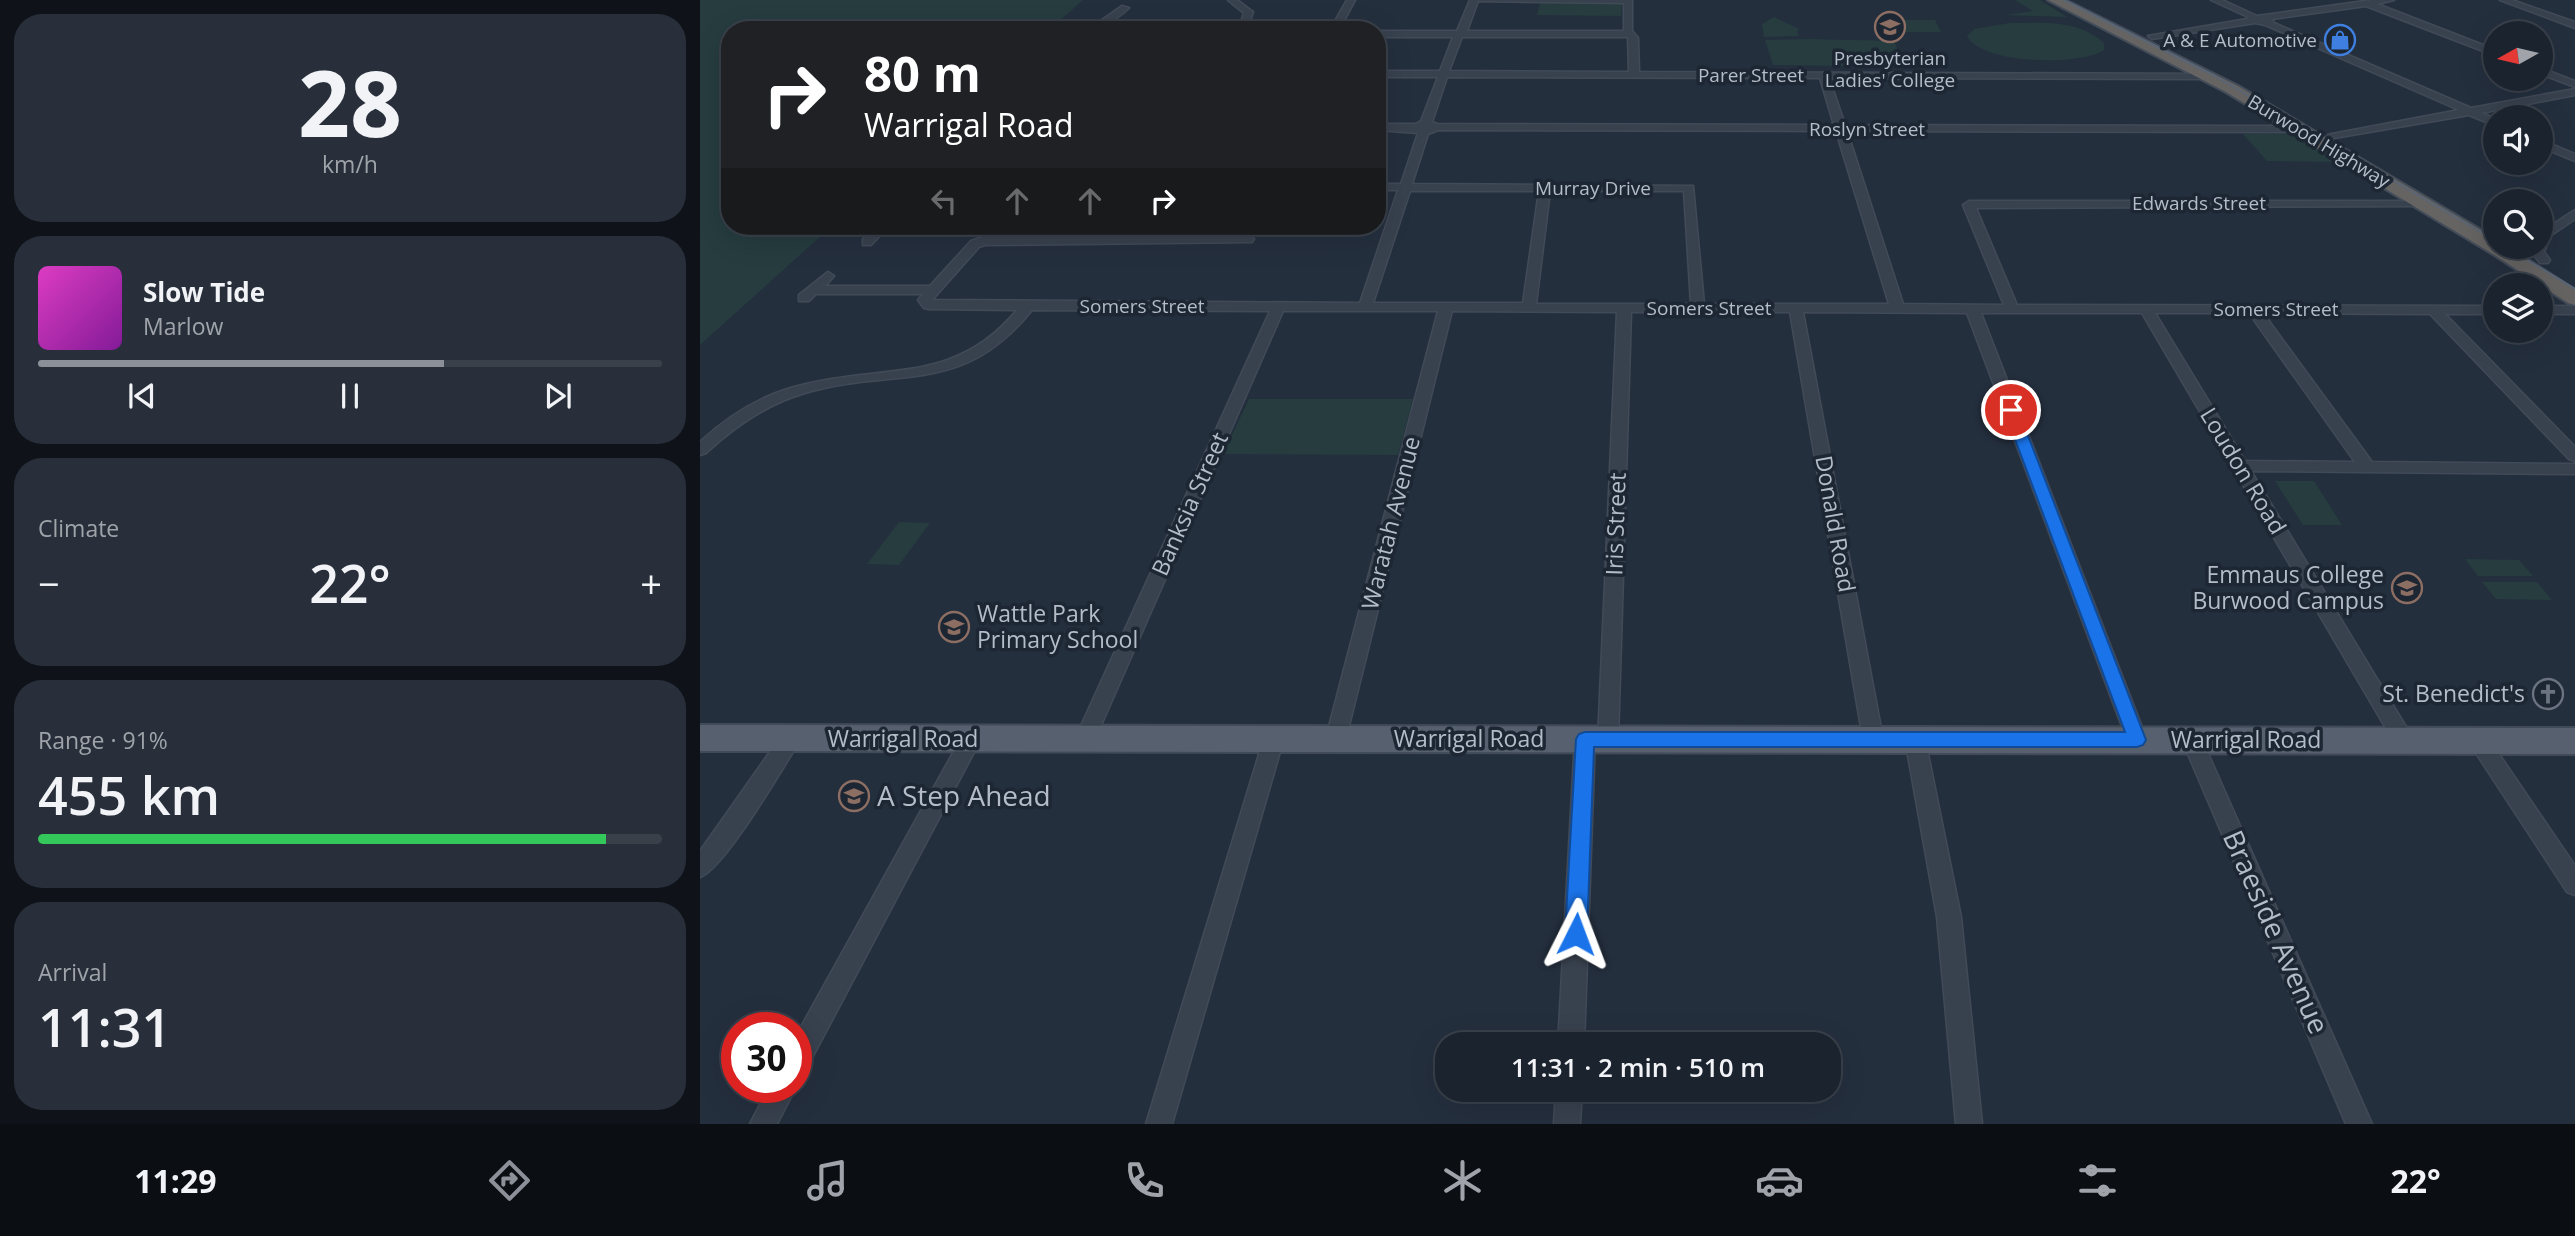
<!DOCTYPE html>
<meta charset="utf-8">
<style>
:root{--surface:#1b232e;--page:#282f3a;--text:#f1f3f6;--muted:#a0a4aa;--line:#39404a;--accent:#8c9099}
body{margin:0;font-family:"Open Sans",sans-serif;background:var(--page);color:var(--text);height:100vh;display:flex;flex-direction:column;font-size:26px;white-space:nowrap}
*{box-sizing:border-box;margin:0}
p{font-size:23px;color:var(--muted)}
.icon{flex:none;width:38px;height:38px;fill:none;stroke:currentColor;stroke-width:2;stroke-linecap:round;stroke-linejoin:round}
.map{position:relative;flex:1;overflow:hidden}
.details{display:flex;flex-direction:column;gap:14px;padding:14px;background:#0f1319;width:700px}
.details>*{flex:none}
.top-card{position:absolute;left:21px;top:21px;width:665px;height:214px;border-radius:28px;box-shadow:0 7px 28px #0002,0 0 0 2px var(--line);background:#202124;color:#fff;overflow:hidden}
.needle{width:46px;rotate:262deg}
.tools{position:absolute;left:1783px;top:21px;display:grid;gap:14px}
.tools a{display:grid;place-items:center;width:70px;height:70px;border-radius:50%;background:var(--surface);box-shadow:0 7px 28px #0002,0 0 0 2px var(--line);font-size:35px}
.speed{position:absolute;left:21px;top:1012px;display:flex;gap:14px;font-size:35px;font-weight:700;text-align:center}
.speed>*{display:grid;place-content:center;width:91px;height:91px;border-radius:50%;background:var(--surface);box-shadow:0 7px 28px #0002,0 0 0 2px var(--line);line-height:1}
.speed .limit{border:10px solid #d22;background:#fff;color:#111}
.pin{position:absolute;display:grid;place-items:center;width:60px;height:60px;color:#fff;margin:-30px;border:4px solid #fff;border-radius:50%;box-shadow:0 2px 7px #0007}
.me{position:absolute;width:77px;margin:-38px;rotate:3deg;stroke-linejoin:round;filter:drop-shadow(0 0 5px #0008)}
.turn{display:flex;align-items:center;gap:24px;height:147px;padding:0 28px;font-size:32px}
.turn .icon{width:91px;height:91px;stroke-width:2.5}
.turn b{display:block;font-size:49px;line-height:60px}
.lanes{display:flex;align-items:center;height:66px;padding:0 28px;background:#0003;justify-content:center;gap:35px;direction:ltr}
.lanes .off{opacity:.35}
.big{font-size:52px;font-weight:600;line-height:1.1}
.details .tile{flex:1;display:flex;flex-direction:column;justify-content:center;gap:10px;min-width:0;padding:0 24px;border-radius:28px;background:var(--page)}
.details .dial{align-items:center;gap:0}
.dial b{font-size:91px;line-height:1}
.song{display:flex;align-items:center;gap:21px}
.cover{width:84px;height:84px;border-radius:10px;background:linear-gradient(135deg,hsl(310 70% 55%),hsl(290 70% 35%))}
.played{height:7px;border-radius:4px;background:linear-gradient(90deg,var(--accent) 65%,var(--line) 65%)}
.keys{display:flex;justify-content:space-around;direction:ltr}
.heat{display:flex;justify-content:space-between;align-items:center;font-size:38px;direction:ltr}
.charge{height:10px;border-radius:5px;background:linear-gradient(90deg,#34c759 91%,var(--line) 0)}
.trip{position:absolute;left:735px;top:1032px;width:406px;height:70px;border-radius:28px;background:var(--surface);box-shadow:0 7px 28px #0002,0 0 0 2px var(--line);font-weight:600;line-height:70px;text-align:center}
.tabs{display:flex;height:112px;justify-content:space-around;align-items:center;background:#0b0e12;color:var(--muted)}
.tabs .icon{width:49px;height:49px}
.tabs .on{color:var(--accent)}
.tabs b{font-size:32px;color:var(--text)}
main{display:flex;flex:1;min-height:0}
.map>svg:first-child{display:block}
.green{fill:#263c3f}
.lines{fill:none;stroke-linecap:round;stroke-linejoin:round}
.minor-casing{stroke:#414a57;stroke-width:3}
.primary-casing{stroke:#414a57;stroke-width:4}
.trunk-casing{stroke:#434c59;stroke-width:4}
.minor{fill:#38414e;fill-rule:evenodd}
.primary{fill:#56606e;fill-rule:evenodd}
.trunk{fill:#656462;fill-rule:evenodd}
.tram{stroke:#5a6575;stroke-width:2}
.route{fill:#1a73e8;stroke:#114b97;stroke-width:2}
.labels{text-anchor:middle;stroke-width:7;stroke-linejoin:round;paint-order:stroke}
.far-poi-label{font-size:19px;fill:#b4bcc9;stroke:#1d2633;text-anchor:end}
.far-street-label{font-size:19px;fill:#b4bcc9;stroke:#1d2633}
.street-label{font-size:23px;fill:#b4bcc9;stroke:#1d2633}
.poi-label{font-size:23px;fill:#b4bcc9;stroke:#1d2633;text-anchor:end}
.near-poi-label{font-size:28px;fill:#b4bcc9;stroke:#1d2633;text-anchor:start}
.near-street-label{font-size:28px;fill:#b4bcc9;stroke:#1d2633}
</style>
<main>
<section class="details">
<div class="tile dial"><b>28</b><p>km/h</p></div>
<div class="tile">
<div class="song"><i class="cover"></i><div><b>Slow Tide</b><p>Marlow</p></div></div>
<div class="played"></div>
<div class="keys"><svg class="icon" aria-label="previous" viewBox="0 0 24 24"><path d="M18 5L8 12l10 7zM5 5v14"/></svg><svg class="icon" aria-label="pause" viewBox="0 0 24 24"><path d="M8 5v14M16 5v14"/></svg><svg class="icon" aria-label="next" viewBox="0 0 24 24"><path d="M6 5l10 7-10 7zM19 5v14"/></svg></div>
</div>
<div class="tile"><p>Climate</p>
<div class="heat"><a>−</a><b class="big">22°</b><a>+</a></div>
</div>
<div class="tile"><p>Range · 91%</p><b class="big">455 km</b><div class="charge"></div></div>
<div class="tile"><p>Arrival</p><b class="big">11:31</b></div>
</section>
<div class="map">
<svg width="1875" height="1124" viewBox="0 0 1875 1124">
<rect width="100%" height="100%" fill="#242f3e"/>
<path class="green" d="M0,0H383L349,30H30V226H132L0,345Z
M1315,0H1340L1367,17L1306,15L1333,11Z
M840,3H922L921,16L837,15Z
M1074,17L1099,29L1097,32L1099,36L1064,37L1062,24Z
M1197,20H1235L1241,32H1202Z
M1310,23C1343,23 1378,19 1404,43V50C1380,66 1282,65 1267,36L1274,29Z
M1109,39L1194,41L1205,67L1073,65L1065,40Z
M1543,134H1595L1643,162L1567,161Z
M549,399H713L698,455L523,454Z
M1575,481H1614L1642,525H1603Z
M199,522L230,523L199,565L167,564Z
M1765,559L1819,560L1833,576H1778Z
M1782,582H1837L1852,600L1796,599Z"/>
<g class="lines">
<g class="minor-casing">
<path id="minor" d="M528,0H537L553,12L547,30H538L544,13Z
M647,0H655L639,30H630Z
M770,0H932V31L938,38L939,72L1511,74L1513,76L1508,79L1129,78L1145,125L1599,126L1604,129L1599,132L1147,131L1203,304L1304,305L1263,205L1269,201H1728L1730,203L1724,206L1276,208L1317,305L1796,306V314H1745L1875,447V461L1869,459L1730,314L1563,313L1672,462L1875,464V474L1551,471L1711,735L1714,741L1711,747L1704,749L1697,747L1442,313H1281L1447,740L1444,746L1437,748L1430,746L1427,740L1267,313L1103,312L1183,739L1180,745L1173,747L1166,745L1163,739L1090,312H931L918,740L915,746L908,748L901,746L898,740L917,312L752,311L646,738L643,744L636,746L629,744L626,738L738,311H583L395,739L392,745L385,747L378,745L375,739L570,311L332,310C261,398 197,366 105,393C66,404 34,427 6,453L0,455V442C29,415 63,394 102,385C185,364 255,385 317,310L229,309L224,308L218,300L223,294H116L109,301H99V295L128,272L134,276L125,286H230L271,241L283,237L548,235L554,239L552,242L285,245L279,247L232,300L660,303L698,190H677V184H701L718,133L677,130V124H716L721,121L738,77H677V71H740L753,37H677V31H757ZM778,1L924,3V31H767ZM762,37H928L929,72L749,71ZM747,77L1120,78L1134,125L737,124L732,122ZM738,130L1136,131L1189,304H1004L993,186L712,184L728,134ZM710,191H839L823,303H673ZM850,191H984L991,304H836ZM1455,313H1549L1655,462L1545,461Z
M1511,0H1522L1557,16L1672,0H1694L1677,4L1796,50V56L1666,6L1572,19L1574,23L1771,108L1875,89V95L1781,113L1796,119V126L1769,115L1628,139V135L1632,134L1759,110L1565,25L1555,23L1452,39L1448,36L1547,19L1548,17Z
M1800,0H1812L1875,22V28Z
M422,6L429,8C415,21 400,30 380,30L402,20Z
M473,26L478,30H469Z
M1841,68L1875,81V87L1841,74Z
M1841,140L1875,154V161L1841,147Z
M1875,210V219L1841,242V232Z
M176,226H189L171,245H163V239Z
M1841,244L1846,247L1844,252L1850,260L1848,263H1840L1832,252L1834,247H1841Z
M1841,306H1875V314H1841Z
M91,730L98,732L101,738L98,744C81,770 25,868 0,877V851L84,732Z
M574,730L581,732L584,738L472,1124H446L564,738L567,732Z
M271,731L278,733L281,739L105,1071L96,1075V1036L264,733Z
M885,731L892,733L895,739L884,1045H858L875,739L878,733Z
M1215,731L1222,733L1225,739L1261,917L1282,1124H1256L1237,917L1205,739L1208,733Z
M1492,732L1499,734L1502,740L1672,1124H1646L1482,740L1485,734Z
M1779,733L1786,735L1875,866V895L1867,892L1772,747L1769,741L1772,735Z
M69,1087H96L77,1124H50Z
M856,1090H882L880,1124H854Z"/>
</g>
<g class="primary-casing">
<path id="primary" d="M0,725L1875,728V754L0,751Z"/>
</g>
<g class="trunk-casing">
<path id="trunk" d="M1348,0H1365L1538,86L1796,239V247H1808L1875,290V305L1868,303L1796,256L1526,92Z"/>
</g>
<use href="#minor" class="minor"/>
<use href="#primary" class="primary"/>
<use href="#trunk" class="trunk"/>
<path class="tram" d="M1364,0L1515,76L1796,241
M1806,247L1875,289"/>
</g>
<path class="route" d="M1311,406L1318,410L1446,740L1443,745L1437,747H894L887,934L883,941L876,943L868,941L865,934L876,739L879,734L885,732H1425L1304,410Z"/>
<defs>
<g id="school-ring" transform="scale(1.575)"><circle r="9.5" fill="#1d2633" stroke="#8d6e63" stroke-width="1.5"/><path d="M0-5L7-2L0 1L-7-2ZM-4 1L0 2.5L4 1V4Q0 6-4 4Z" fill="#8d6e63"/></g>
<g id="shop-ring" transform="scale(1.575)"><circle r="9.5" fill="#1d2633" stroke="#3f7fe0" stroke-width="1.5"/><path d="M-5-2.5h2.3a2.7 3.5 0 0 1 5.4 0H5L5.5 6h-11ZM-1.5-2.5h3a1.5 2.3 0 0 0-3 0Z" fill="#3f7fe0"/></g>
<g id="church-ring" transform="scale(1.575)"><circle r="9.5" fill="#1d2633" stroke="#6b7280" stroke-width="1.5"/><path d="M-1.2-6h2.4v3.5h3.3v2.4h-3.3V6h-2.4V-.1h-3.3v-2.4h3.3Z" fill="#6b7280"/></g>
</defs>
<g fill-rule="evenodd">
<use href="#school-ring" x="1190" y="27"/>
<use href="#shop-ring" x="1640" y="40"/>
<use href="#school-ring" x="1707" y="588"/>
<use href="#school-ring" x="254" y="627"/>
<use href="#church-ring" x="1848" y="694"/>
<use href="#school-ring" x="154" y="796"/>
</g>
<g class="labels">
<g class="far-poi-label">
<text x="1617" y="47">A &amp; E Automotive</text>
<text x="1190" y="65" text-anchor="middle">Presbyterian<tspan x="1190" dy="22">Ladies' College</tspan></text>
</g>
<g class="far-street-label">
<text x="1051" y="82">Parer Street</text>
<text x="1167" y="136">Roslyn Street</text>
<text transform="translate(1619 141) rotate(31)" y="7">Burwood Highway</text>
<text x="893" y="195">Murray Drive</text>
<text x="1499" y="210">Edwards Street</text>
<text x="442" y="313">Somers Street</text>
<text x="1009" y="315">Somers Street</text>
<text x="1576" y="316">Somers Street</text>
</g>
<g class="street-label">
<text transform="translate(1543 471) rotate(59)" y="8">Loudon Road</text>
<text transform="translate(490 504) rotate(-66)" y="8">Banksia Street</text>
<text transform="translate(691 523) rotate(-76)" y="8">Waratah Avenue</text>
<text transform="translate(916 524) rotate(-88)" y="8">Iris Street</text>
<text transform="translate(1135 524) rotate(80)" y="8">Donald Road</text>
<text x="203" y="747">Warrigal Road</text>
<text x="769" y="747">Warrigal Road</text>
<text x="1546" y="748">Warrigal Road</text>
</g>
<g class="poi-label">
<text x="1684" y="583">Emmaus College<tspan x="1684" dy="26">Burwood Campus</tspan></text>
<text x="277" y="622" text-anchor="start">Wattle Park<tspan x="277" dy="26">Primary School</tspan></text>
<text x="1825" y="702">St. Benedict's</text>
</g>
<g class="near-poi-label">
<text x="177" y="806">A Step Ahead</text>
</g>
<g class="near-street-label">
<text transform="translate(1576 932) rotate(66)" y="10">Braeside Avenue</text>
</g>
</g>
</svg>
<div class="tools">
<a><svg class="needle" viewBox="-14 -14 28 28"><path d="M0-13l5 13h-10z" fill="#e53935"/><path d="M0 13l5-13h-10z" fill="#a0a4aa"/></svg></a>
<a><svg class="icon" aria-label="sound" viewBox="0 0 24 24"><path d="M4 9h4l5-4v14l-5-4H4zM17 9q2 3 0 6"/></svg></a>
<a><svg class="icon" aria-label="search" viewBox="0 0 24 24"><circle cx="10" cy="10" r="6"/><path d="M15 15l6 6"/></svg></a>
<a><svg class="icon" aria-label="layers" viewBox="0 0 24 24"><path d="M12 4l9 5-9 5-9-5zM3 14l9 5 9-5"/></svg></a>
</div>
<div class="speed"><div class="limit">30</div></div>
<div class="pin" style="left:1311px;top:410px;background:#d93025"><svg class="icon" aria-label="arrive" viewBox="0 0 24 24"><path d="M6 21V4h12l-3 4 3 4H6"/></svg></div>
<svg class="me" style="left:876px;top:934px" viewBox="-20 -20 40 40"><path d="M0-17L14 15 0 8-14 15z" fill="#1a73e8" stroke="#fff" stroke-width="4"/></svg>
<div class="trip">11:31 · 2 min · 510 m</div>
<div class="top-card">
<div class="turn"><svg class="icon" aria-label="right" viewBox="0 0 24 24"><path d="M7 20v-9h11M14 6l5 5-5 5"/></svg><div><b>80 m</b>Warrigal Road</div></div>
<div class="lanes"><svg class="icon off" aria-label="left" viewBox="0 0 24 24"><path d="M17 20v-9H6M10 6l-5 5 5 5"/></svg><svg class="icon off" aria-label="ahead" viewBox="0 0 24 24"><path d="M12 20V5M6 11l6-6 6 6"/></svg><svg class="icon off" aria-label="ahead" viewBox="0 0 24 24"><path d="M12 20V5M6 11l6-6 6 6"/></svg><svg class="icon" aria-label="right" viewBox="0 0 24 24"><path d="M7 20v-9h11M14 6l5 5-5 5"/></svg></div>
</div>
</div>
</main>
<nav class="tabs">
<b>11:29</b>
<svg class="icon on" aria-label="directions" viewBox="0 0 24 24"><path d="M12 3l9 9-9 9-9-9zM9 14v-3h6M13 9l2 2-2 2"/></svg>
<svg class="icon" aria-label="music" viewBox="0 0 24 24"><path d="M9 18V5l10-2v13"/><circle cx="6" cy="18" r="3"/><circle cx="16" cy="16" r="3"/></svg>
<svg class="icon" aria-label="phone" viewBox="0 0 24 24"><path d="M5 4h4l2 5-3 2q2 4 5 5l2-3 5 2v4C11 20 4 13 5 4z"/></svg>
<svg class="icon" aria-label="climate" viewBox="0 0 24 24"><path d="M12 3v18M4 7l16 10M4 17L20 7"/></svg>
<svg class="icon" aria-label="car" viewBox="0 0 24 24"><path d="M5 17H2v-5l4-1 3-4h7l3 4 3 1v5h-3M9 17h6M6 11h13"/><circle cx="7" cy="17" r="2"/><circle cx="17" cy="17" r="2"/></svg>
<svg class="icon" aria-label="filters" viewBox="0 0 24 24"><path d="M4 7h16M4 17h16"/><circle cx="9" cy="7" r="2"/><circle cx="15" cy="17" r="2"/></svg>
<b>22°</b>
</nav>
